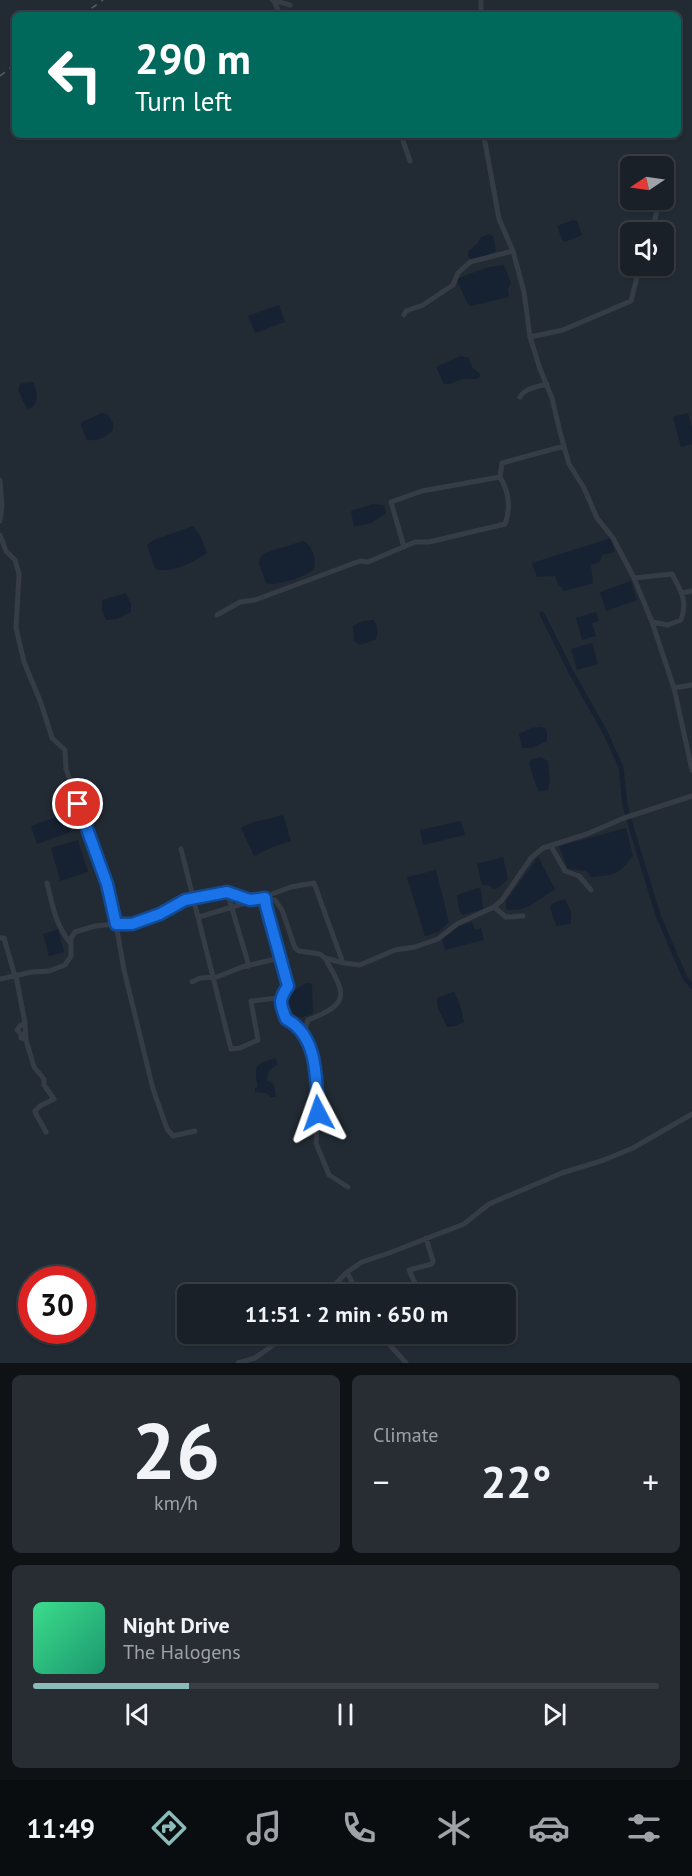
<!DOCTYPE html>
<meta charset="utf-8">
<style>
:root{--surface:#1a2027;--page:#272d33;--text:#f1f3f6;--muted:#9fa3a7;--line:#383e44;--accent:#8bbbb9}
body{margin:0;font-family:"PT Sans",sans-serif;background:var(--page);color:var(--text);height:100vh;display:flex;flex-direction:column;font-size:22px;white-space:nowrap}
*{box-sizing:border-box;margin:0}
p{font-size:20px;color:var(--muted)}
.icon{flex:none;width:33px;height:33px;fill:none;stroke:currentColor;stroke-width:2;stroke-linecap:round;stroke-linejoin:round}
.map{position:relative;height:1363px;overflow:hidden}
.sheet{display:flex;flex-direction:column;gap:12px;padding:12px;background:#0e1215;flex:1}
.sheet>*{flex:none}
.banner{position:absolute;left:12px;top:12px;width:669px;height:126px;border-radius:9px;box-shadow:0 2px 4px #0004,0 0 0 2px var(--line);background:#00695c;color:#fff;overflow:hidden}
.needle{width:39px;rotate:257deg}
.buttons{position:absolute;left:620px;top:156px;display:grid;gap:12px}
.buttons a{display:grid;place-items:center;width:54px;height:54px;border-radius:9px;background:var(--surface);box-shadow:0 2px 4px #0004,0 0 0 2px var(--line);font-size:30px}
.speed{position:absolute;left:18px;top:1266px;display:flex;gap:12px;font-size:30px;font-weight:700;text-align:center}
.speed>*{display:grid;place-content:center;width:78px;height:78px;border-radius:50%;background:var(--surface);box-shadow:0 2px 4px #0004,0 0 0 2px var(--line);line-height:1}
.speed .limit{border:9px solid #d22;background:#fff;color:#111}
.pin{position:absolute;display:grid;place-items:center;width:51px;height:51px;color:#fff;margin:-26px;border:3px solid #fff;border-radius:50%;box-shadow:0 2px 6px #0007}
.me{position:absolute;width:66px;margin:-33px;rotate:356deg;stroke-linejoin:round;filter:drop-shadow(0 0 4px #0008)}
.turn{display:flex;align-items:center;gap:21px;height:126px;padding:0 24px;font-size:27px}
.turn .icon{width:78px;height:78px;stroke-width:2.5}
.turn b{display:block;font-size:42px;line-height:51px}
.big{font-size:45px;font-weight:700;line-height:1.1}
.sheet .tile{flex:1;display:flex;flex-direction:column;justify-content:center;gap:9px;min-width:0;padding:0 21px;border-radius:9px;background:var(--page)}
.sheet .dial{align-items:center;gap:0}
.dial b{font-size:78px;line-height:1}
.song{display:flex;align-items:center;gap:18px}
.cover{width:72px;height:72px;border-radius:9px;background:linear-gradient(135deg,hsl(150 70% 55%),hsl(160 70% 35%))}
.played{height:6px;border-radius:3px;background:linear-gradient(90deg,var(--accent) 25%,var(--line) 25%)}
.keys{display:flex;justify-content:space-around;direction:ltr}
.heat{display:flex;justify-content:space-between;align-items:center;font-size:33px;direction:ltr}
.sheet .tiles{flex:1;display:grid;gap:12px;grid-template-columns:1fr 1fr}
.tile:last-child{grid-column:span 2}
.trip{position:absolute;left:177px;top:1284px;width:339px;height:60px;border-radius:9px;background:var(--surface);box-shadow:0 2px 4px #0004,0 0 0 2px var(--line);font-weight:700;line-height:60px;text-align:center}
.tabs{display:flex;height:96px;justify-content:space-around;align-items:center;background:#0a0d10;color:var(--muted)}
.tabs .icon{width:42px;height:42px}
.tabs .current{color:var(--accent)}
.tabs b{font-size:27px;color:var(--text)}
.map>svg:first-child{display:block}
.water{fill:#162231}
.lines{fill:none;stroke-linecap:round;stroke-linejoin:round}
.canal{stroke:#162231;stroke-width:5}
.minor{stroke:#353c45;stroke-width:5}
.rail{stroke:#57616c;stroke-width:1.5;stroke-dasharray:6 6;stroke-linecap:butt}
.route-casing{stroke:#114b97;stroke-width:15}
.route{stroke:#1a73e8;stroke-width:10}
</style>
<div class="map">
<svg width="692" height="1363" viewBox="0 0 692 1363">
<rect width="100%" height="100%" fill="#222b34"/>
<path class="water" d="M573,220L577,221L582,235L565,242L562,240L557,226Z
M489,234L493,236L496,251L486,256L470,259L468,255L469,251L478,243L481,237Z
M504,265L511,283L508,289L509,297L471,306L468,304L457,281L458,278L489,267Z
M279,305L285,322L255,333L248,316Z
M461,356L469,358L472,367L480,374L479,378C473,380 470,378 464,379C456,380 451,385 444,384L436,367Z
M29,382H33C38,392 40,406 27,409L18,390L20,384Z
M102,413L107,414L113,423V430C105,438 98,441 87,440L81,426L82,422Z
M688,413L692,428V444L681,447L673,417Z
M373,504L384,505L386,513L371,523L354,527L351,511Z
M193,526L201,537L207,553C193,563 172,573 155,569L147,545L154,540Z
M611,538L615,552L602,555L600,562L591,565L593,583L564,591L558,584L555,576L537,577L532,563Z
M303,541C312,545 318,561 313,570C303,577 277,587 266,583L259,563L260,558L265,553Z
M631,581L637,600L606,611L600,592Z
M126,593L131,604V612L116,619L106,620L102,610V600Z
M596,612L599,621L592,623L596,636L582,640L576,618Z
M374,620C378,628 379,633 375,640L360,645L354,641L353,626L363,621Z
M592,643L598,664L577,670L571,649Z
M540,727L545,728L547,733V741L532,748H522L519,734L531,728Z
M540,757L548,761L550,780L548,790L538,791L529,764L531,760Z
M65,814L71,832L37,844L31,826Z
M283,815L291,841L273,847L254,856L241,828L250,823Z
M461,821L465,835L423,845L420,830Z
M626,828L633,856C618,875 615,875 591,877L586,871L568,869L559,846Z
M78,840L88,872L60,881L51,848Z
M503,857L508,879L498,888L492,889L491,886L482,885L477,864Z
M538,857L555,889C541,898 523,915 506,909V901Z
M436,870L449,922L438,932L425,936L407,877Z
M478,888L481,889L483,909L463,915L459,911L457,895Z
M565,899L571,911V924L556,926L550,907L553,903Z
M472,922L475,930L481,928L484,940L445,950L442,939L459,926Z
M58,929L64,952L49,956L43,934Z
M306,983L312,984L313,1013L301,1018L293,1014L286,996Z
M454,992L460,1005L464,1022L455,1026L447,1027L438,1008L437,998Z
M276,1058L277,1065L268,1071L267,1081L274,1084L276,1097H271L266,1093L255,1092V1088L258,1087C253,1065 256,1064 276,1058Z"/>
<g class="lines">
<path class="canal" d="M542,614L571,672L605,732L621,767L625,805L632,830L658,915L685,978L692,986"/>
<path class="minor" d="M272,0L290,5
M481,0V15
M274,1L280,15
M401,135L410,161
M482,135L485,142L499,219L513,251L524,292L530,337L540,369L552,398L560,432L569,464L584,488L597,518L613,538L634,578L652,622L674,688L692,770
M652,232L657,210
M404,315L406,311L423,305L453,285L458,273L470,262L513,251
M530,337L563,330L631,301L637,277L644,266
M520,397C525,388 537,387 547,384
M0,480L2,506L0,521
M0,535L6,551L15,560L19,574L16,628L24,662L41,703L52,738L65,750L66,769L111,896L124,970L153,1089L167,1129L173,1136L195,1131
M404,547L391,502L422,491L500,477L502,463L564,446
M634,578L672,574C681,591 688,601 681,620L668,625L652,622
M682,593L692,591
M217,615L240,602L255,600L360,561L368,562L415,542H429L505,524C511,508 509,492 500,477
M674,688L692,685
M551,846L565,871L579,876L591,890
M181,849L231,1049L240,1048L258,1040L251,1001L277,998L280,1003
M47,883C53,907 55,924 71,944
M227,892L249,966
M261,898L291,887L314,883L343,963
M265,899V906L288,986C278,1001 280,1003 286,1019L297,1025L305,1038
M494,907L502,900L531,858L543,848L587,834L624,818L692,796
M199,917L252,901
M0,938H4L14,973L16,976L25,1023L26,1040L34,1067L44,1079V1085L54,1099L40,1106L35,1111L36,1114L46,1132
M325,958C346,995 351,1003 308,1020L305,1029L308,1045L316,1066L318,1113L316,1143L329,1175L348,1187
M0,979L32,972L49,971L65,965L71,956V938L75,932L95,926L115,924H132L160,914L185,900L227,892L250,900L265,899L275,900L282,910L295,948L299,951L320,954L325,958L344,963L360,965L395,950L415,947L438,939L457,924L494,907L506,917L523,916
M192,982L200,978L217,977L242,967L280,958
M25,1023L20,1026L17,1030L21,1034V1038L26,1040
M347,1272L358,1294
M326,1294L347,1272L362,1262L389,1253L464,1224L489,1204L562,1173L604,1160L633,1148L692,1114
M420,1294L409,1270L432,1264L433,1261L426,1238
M380,1334L406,1363
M238,1363L255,1358L289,1334"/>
<path class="rail" d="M82,15L103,0
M0,76L15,64"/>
</g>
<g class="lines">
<g class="route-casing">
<path id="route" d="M78,804L107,884L116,924H132L160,914L185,900L227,892L250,900L265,898L266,906L288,986C278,1001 280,1003 286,1019C319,1036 316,1081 318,1113"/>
</g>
<use href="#route" class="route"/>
</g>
</svg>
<div class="buttons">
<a><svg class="needle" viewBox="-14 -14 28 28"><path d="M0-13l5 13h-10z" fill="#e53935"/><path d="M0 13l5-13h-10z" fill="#9fa3a7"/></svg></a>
<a><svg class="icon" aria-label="sound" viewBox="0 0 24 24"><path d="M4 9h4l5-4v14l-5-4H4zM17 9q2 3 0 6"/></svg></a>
</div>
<div class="speed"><div class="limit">30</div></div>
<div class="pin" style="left:78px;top:804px;background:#d93025"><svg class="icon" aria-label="arrive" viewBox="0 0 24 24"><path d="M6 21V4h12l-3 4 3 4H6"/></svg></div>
<svg class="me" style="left:318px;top:1113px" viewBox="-20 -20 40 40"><path d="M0-17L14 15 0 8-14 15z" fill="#1a73e8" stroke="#fff" stroke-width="4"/></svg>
<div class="trip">11:51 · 2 min · 650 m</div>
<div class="banner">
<div class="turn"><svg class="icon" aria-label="left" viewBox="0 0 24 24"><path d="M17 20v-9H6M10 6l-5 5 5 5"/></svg><div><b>290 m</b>Turn left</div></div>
</div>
</div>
<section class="sheet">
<div class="tiles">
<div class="tile dial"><b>26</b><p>km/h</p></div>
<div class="tile"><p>Climate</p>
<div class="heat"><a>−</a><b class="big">22°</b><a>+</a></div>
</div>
<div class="tile">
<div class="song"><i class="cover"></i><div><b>Night Drive</b><p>The Halogens</p></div></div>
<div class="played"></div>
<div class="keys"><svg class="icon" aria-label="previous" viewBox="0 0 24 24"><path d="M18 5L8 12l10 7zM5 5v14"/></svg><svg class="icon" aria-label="pause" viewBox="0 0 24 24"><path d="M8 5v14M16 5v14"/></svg><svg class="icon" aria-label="next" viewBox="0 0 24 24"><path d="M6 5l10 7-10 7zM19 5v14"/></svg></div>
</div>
</div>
</section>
<nav class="tabs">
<b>11:49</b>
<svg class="icon current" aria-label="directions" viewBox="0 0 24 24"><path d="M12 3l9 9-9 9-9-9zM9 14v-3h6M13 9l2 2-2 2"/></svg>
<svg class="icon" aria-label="music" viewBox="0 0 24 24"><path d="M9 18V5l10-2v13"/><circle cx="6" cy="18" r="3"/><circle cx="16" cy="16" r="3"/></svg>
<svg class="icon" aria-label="phone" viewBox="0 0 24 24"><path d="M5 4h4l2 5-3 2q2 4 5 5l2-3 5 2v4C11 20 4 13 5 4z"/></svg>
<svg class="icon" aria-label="climate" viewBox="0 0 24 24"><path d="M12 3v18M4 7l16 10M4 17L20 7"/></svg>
<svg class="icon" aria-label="car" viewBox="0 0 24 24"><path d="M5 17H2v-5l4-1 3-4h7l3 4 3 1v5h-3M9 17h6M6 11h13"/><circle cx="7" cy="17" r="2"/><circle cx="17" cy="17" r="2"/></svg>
<svg class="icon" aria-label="filters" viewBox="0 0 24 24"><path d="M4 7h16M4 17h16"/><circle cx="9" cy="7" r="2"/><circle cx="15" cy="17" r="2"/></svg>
</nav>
